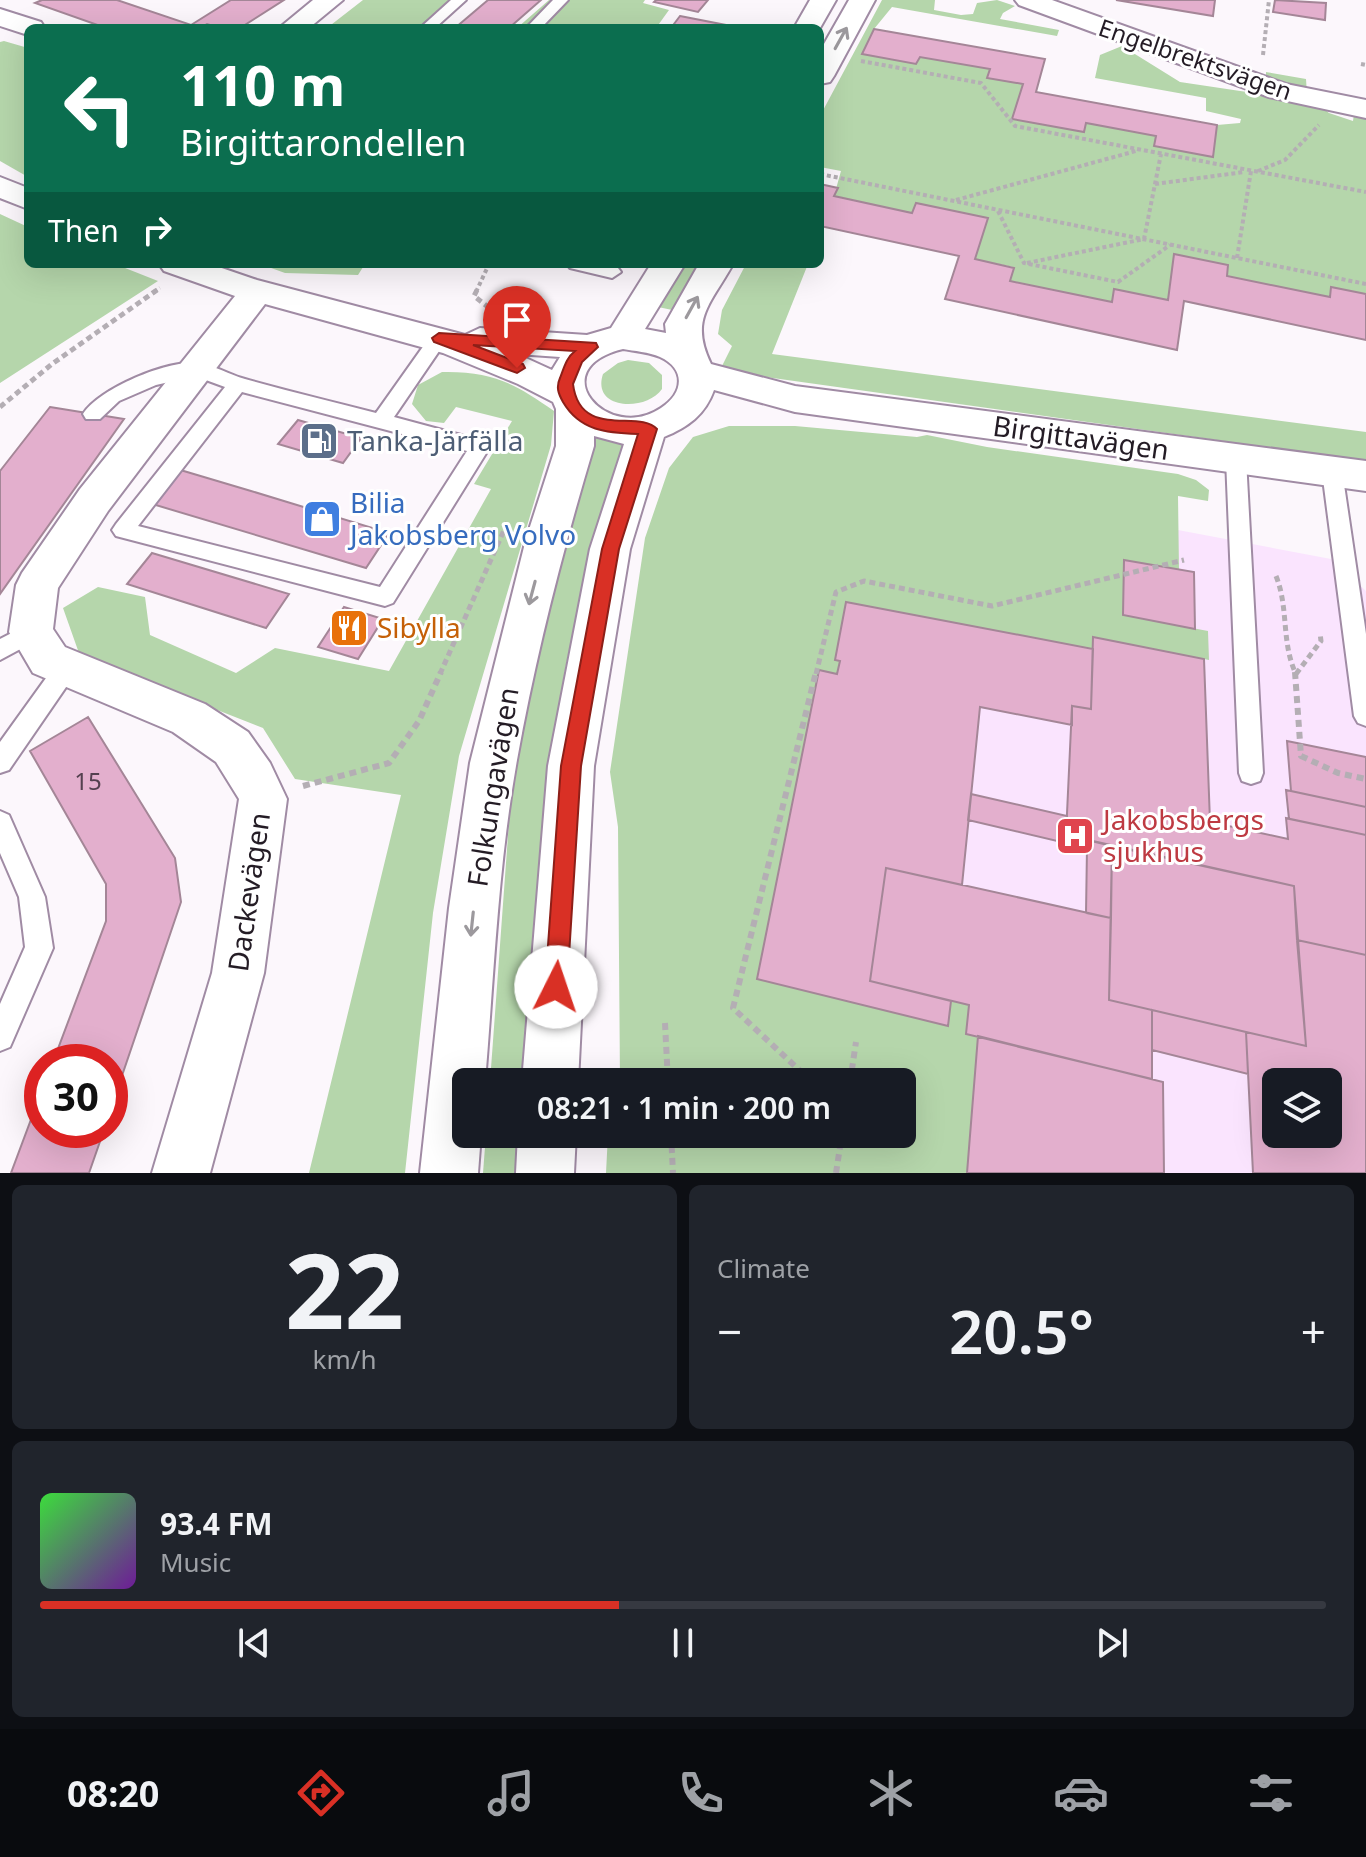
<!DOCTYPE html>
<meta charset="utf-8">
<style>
:root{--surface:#171b24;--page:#20242c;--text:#f1f3f6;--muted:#9ea1a6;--line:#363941;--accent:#d93025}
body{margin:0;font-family:"Noto Sans",sans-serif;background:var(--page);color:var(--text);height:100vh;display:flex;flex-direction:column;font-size:30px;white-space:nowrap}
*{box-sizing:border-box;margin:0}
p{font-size:26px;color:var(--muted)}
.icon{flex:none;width:44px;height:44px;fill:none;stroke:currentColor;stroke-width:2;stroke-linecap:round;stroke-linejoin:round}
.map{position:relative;height:1173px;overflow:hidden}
.sheet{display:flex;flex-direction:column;gap:12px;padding:12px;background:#0d0f14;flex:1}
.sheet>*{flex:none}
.top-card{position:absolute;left:24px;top:24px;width:800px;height:244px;border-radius:12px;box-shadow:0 8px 32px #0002;background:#0b6e4f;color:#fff;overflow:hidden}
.controls{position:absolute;left:1262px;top:1068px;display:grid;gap:16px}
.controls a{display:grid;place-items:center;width:80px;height:80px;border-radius:12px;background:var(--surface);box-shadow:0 8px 32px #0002;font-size:40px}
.speed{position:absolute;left:24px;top:1044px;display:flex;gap:16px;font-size:40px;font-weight:700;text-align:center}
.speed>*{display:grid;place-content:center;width:104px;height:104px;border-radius:50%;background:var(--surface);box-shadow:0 8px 32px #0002;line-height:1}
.speed .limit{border:12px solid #d22;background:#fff;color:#111}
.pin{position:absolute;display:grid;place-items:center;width:68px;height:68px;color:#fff;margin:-82px -34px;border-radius:50% 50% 50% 0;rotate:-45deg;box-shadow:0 0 8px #0007}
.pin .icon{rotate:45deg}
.me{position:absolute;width:88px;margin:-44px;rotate:4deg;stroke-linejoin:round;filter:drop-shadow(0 0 6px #0008)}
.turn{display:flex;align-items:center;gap:28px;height:168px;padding:0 24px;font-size:36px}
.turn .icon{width:104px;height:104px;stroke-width:2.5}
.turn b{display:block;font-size:56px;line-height:68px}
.then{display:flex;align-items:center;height:76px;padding:0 24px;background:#0003;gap:16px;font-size:30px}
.big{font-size:60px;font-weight:600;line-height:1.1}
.sheet .card{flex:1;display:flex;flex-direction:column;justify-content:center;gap:12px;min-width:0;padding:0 28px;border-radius:12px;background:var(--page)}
.sheet .dial{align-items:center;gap:0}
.dial b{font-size:104px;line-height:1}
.song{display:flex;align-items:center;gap:24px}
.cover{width:96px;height:96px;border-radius:12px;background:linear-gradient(135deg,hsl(120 70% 55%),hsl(280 70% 35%))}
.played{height:8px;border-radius:4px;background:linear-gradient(90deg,var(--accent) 45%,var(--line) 45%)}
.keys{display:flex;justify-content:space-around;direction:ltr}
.heat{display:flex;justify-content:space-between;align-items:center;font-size:44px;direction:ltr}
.sheet .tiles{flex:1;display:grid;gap:12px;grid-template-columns:1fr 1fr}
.card:last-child{grid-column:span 2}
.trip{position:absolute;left:452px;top:1068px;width:464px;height:80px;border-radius:12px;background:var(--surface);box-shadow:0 8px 32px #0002;font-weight:600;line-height:80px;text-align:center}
.tab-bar{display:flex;height:128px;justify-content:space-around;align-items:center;background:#090b0e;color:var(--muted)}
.tab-bar .icon{width:56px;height:56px}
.tab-bar .selected{color:var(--accent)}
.tab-bar b{font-size:36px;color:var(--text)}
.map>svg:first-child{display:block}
.built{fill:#fae4fe;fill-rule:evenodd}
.green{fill:#b5d6ab}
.building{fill:#e3afcd;stroke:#a48697;stroke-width:2;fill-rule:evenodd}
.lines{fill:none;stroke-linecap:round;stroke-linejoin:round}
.service-casing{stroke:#a08ba4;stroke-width:4}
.minor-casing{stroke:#a08ba4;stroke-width:4}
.path-far2{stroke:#b4aeb4;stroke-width:4;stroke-dasharray:4 3;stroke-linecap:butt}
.path-far1{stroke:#b4aeb4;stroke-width:5;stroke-dasharray:6 4;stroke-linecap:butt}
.path{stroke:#b4aeb4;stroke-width:6;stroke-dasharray:7 5;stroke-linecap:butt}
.service{fill:#fff;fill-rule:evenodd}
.minor{fill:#fff;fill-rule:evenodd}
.oneway{stroke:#9c999d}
.route{fill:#d93025;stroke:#8d1f18;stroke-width:2}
.labels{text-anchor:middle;stroke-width:6;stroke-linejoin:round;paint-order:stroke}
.far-street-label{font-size:24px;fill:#241c25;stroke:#fff}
.number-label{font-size:24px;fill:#54414f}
.street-label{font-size:28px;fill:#241c25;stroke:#fff}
.service-label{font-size:28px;fill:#4e5e75;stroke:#fff;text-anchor:start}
.shop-label{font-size:28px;fill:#366cbe;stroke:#fff;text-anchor:start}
.food-label{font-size:28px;fill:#c56008;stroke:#fff;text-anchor:start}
.health-label{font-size:28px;fill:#be3a42;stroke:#fff;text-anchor:start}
</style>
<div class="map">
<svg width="1366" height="1173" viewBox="0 0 1366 1173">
<rect width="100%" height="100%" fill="#fcf7fc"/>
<path class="built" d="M855,469L1331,559L1366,591V1173H718L902,1134V1082H736ZM1276,1082H1328V1134H1276Z"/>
<path class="green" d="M363,0H459L427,28H327Z
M549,0H645L643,3L669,10L656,28H517Z
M882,0H935L934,10L961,15L973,14L977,3L997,0L1015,6L1003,13L1000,19L1059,30L1057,36L892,7L874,29L862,54L916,64L920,57L990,69L987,78L1023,84L1012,119L1084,132L1086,123L1156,136L1154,145L1213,156L1217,125L1240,123L1241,119L1206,111V98L1095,78L1100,55L1122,46L1180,82L1274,96L1266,82V72L1306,79L1307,94L1329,113L1353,121L1354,114L1366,107V294L1331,287L1330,297L1227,276L1228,265L1174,255L1168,300L1115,289L1112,302L1010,281L1013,267L975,259L988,218L916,204L912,213L834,196L841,171L820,167V116Z
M4,41L28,48V177L0,161V42Z
M0,214L28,227V264H115L158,281L0,383Z
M260,264H365L358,275L285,273Z
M682,264H703L677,311L658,307Z
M746,264H808L772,354L1366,432V461L744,374L722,366L732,346L718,334L722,310Z
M628,360L649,363L662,375V389C646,412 591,410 603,374L618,363Z
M442,372C492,371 514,383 554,411L551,445L459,756L433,913L405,1173H309L401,795L295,779L263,728L80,656L63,608L98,587L145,597L150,635L236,673L275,648L389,671L491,489L474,484L512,421L456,407L444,423L426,421L412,404L418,385Z
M729,426H795L917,437L927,435L987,447L1178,474L1196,480L1209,490L1208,501L1178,496L1179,570L1152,565L1149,576L1123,615L1208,631L1209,660L1094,638L1093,649L847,602L835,659L840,661L837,674L819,671L757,979L947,1026L951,1001L969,1005L966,1033L978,1036L967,1173H606L608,1134H902V1082H620L618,827L610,772L645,538L669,468L693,437Z
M591,432L628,439C591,547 562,657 550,771C539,874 537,979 531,1082H490L513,767L528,669Z
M486,1134H528L525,1173H483Z"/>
<path class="building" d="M42,0H117L191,25L231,0H284L240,28H220L207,24L200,28H106L35,3Z
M488,0H541L509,28H455Z
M656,0H708L698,12L654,2Z
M1116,0H1215L1213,16Z
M1275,0L1326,3L1325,20L1273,12Z
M680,16L726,25L724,28H671Z
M874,29L1045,59L1036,92L1217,125L1213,157L1154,146L1156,136L1086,123L1084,132L1012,119L1023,84L987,78L990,69L920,57L916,64L862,54Z
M820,184L838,188L834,196L912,213L916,203L988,218L975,259L1014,268L1010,281L1112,302L1114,289L1168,300L1174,254L1228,265L1227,276L1330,297L1331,287L1366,294V340L1184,301L1177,350L945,299L959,256L820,226Z
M50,407L124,419L0,594V471Z
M298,420L361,438L343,463L278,444Z
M177,469L251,491L389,533L366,568L149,503Z
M152,553L289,594L266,628L127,584Z
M1124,560L1194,572L1195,629L1123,615Z
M846,602L1093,649L1091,709L1072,706V725L980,707L962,885L886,868L870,981L951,1001L948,1026L757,979L819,670L837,674L840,661L835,660Z
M344,607L383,619L358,659L318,647Z
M1093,637L1204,659L1210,822L1288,839L1286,818L1366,835V955L1297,940L1294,886L1066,835L1072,706L1091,709Z
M88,717L175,858L181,902L110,1111V1062H53L106,921V884L30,751Z
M1287,741L1366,757V807L1291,791Z
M1286,790L1366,807V835L1289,819Z
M971,794L1067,816L1066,835L1112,846L1111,918L1086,913L1087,848L968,820Z
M1112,846L1294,886L1306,1046L1109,1000Z
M886,868L1111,918L1109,1000L1152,1010V1079L966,1034L969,1005L870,981Z
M1297,940L1366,955V1173H1253L1246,1032L1306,1046ZM1276,1082H1328V1134H1276Z
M1152,1010L1246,1032L1248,1074L1152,1050Z
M978,1036L1163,1082L1164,1173H967Z
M42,1090V1130H104L89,1173H11Z"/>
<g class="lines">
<g class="service-casing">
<path id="service" d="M451,0H466L435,28H420Z
M553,0H568L541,28H526Z
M567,264H601L618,268L621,272L612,278L570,268Z
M439,332L448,338L394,417L487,442L490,447L393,603L385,606L116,536L112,530L116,524L225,387L195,376L156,385L119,401L100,419H86L83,414C98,389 169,359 198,363C214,365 230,375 245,379C288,391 333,402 376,413L432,334ZM242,392L467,451L380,587L138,526Z
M1236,452L1243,454L1246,459L1263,773L1260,781L1251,784L1242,781L1239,773L1226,459L1229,454Z
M1332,463L1339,466L1342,471L1366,634V726L1358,723L1354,716L1322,471L1325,466Z
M31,623L39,625L42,632L39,639L0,660V639Z
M67,657L75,660L79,667L75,674L9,770L0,773V742L59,660Z
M0,811L9,815L45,897L53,948L10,1047L0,1051V1004L25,947L19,897L0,853Z"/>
</g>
<g class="minor-casing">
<path id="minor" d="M313,0H343L309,28H279Z
M810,0H836L820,28H794Z
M849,0H875L834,76L830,82L820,84V51Z
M1015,0H1052L1286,84L1366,100V118L1269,97L1019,5Z
M0,9L41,22L45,28H28V35L0,26Z
M0,177L28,188V209L0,198Z
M159,264H210L257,280L465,335L480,328L587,335L611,328L651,264H685L645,329L666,333L665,324L699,264H733C711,304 689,319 711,364L795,386L1366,461V491L795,412L714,390C705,415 688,427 664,437L630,549L594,766L578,1082H522L548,766L590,549L624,444L594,436V446C563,549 536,654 517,760C498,866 494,975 485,1082H466V1134H481L478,1173H420L449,908L470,763L526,539L556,446V409L553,402L518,384L443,353L265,304L108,511L58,588L53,629L65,647L205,704L248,732L270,763L287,799L264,973L210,1173H152L212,973L239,799L216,762L173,732L33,673L9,632L16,585L22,573L80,489L235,296L164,271ZM623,349C634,351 649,352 660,357C686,369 684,393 661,408C608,444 541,369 623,349ZM517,354L560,357L552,370Z
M518,1134H576L574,1173H516Z"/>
</g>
<path class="path-far2" d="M1263,55L1269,0
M861,61L981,83L1015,126L1366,192
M1361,64L1366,65
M1258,171L1285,160L1319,125
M820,174L1366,284
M1155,184L1244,172
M956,200L1136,151
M998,211L1024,263L1118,282L1170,245
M1237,258L1251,171
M1027,263L1144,239L1161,154
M154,292L160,288
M476,292L489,264"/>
<path class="path-far1" d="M477,290L474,296L492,310
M0,407L52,364L157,290
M1276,576C1289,608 1281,643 1296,674
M440,674L509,519
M816,674L836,592L864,581L992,606L1184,560
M1296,674L1321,641L1320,633"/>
<path class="path" d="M1295,672L1301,756L1338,773L1366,779
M303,786L389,763L419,721L441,672
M665,1023L668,1082
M812,1082L733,1008L816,672
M850,1082L856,1042
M671,1134L673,1173
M836,1173L842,1134"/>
<use href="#service" class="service"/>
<use href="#minor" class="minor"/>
</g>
<defs><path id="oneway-shaft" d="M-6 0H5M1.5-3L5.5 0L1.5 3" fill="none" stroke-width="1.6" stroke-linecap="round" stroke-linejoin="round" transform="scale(2)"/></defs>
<g class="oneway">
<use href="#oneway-shaft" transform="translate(841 38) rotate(-61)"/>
<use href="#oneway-shaft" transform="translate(692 307) rotate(-61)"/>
<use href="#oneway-shaft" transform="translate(532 593) rotate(105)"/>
<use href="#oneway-shaft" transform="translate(472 924) rotate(96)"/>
</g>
<path class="route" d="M439,333L596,343L598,347L582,362L573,384C580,440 639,409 657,429L619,549L581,766L567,987L564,995L556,999L548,995L545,987L561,766L602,549L638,434C607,433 580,431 563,402C558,393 556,387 560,378C564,368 566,358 575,351L473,345L523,364L525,368L517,373L434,342L432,338Z"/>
<defs>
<g id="fuel-square" transform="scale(2)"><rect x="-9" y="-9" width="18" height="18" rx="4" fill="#5c6f8a" stroke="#fff"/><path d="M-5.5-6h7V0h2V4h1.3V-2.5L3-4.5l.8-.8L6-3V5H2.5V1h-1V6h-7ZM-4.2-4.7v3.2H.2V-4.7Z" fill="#fff"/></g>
<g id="shop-square" transform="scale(2)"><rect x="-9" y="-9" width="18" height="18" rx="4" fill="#3f7fe0" stroke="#fff"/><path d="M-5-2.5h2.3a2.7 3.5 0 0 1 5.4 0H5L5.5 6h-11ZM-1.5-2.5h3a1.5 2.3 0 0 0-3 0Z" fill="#fff"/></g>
<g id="restaurant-square" transform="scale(2)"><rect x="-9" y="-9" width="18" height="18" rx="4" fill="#e8710a" stroke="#fff"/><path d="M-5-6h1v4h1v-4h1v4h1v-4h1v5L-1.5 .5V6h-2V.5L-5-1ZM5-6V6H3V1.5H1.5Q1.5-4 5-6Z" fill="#fff"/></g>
<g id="hospital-square" transform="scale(2)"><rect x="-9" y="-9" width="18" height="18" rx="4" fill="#e0444e" stroke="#fff"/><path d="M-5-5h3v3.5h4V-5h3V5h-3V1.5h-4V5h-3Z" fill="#fff"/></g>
</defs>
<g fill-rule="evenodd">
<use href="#fuel-square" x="319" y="441"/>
<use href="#shop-square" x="322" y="519"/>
<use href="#restaurant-square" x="349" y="628"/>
<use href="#hospital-square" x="1075" y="836"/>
</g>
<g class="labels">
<g class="far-street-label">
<text transform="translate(1195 60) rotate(19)" y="8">Engelbrektsvägen</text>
</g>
<g class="number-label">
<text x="88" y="790">15</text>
</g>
<g class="street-label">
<text transform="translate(1081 438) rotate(8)" y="10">Birgittavägen</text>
<text transform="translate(493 787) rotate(-81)" y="10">Folkungavägen</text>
<text transform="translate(249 892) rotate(-82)" y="10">Dackevägen</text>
</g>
<g class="service-label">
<text x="347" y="451">Tanka-Järfälla</text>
</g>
<g class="shop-label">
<text x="350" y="513">Bilia<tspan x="350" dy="32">Jakobsberg Volvo</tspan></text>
</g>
<g class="food-label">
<text x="377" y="638">Sibylla</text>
</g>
<g class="health-label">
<text x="1103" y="830">Jakobsbergs<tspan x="1103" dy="32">sjukhus</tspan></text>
</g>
</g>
</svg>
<div class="controls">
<a><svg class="icon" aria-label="layers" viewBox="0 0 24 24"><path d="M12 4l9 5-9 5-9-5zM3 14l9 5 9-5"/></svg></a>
</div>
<div class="speed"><div class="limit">30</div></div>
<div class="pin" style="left:517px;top:368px;background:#d93025"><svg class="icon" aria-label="arrive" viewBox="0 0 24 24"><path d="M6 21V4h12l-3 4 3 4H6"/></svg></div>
<svg class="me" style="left:556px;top:987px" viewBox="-20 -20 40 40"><circle r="19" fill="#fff"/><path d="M0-13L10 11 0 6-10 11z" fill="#d93025"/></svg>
<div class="trip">08:21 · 1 min · 200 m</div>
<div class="top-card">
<div class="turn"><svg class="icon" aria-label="left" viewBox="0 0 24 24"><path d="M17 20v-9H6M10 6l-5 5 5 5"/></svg><div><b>110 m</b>Birgittarondellen</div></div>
<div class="then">Then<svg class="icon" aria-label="right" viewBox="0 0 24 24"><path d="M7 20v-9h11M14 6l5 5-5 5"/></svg></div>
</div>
</div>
<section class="sheet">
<div class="tiles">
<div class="card dial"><b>22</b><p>km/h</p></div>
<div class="card"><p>Climate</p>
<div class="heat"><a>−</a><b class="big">20.5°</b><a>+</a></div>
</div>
<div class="card">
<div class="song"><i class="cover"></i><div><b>93.4 FM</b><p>Music</p></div></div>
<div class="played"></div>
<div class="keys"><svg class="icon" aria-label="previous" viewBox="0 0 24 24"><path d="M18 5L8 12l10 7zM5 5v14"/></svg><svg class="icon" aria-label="pause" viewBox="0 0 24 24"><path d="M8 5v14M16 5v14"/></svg><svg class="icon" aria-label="next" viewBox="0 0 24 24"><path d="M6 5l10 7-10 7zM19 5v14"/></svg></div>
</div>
</div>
</section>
<nav class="tab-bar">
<b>08:20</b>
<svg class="icon selected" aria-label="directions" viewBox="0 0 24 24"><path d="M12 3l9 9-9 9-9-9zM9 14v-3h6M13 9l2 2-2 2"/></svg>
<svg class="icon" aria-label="music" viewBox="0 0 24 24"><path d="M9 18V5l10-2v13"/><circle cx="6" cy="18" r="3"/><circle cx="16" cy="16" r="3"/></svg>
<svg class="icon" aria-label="phone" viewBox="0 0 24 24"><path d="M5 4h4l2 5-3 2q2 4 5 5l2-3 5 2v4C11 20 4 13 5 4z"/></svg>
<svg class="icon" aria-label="climate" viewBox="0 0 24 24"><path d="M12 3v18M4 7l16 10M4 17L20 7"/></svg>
<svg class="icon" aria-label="car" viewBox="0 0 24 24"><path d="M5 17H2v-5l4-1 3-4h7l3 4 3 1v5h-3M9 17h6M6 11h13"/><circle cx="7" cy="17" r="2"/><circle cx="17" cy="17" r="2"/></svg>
<svg class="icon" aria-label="filters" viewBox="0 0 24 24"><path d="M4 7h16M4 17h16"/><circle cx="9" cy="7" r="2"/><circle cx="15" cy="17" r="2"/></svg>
</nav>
